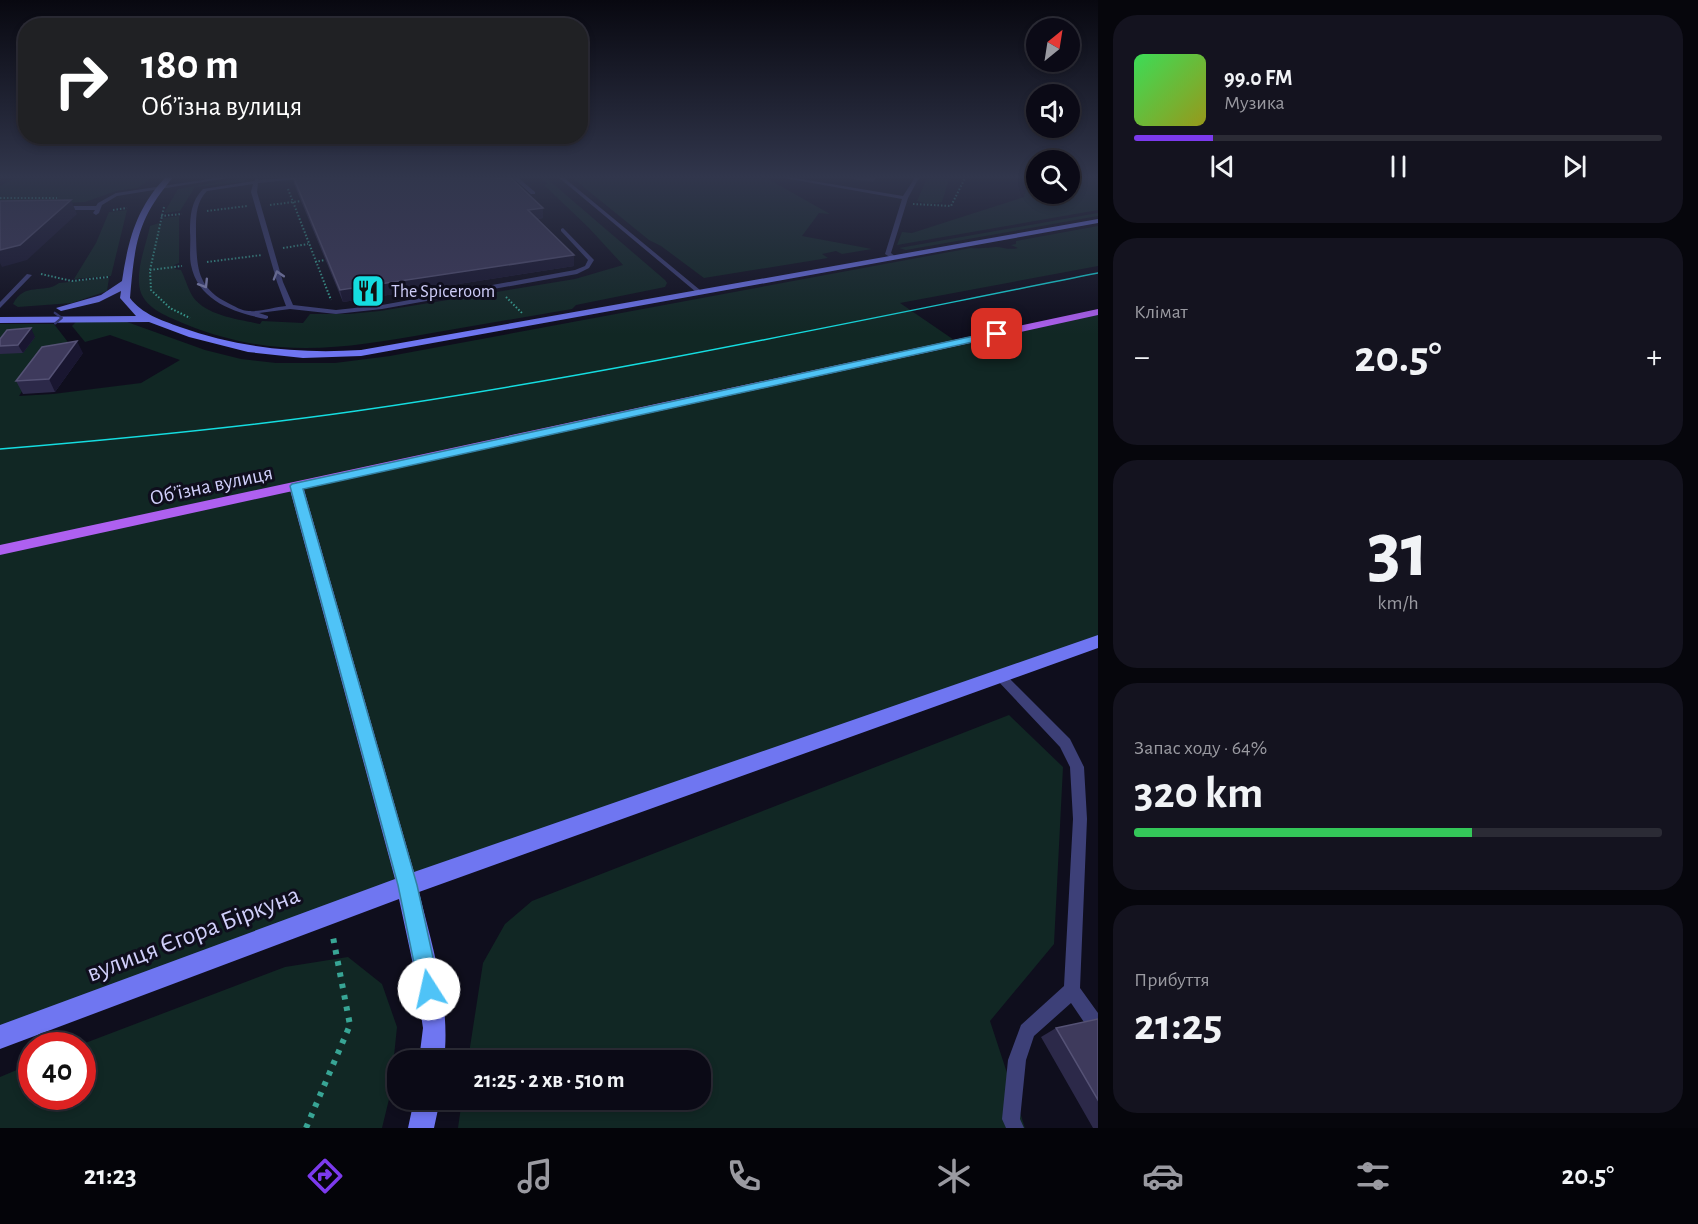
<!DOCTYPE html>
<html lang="uk">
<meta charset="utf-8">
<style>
:root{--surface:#0b0a16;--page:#14131f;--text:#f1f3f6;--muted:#9a9aa1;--line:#2b2b35;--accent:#7c3aed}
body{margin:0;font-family:"Alegreya Sans",sans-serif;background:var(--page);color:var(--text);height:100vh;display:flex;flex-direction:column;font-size:22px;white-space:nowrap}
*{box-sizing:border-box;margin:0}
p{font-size:20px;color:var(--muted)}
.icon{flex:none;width:33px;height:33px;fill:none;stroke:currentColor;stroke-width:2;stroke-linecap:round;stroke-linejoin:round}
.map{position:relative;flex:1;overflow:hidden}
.panel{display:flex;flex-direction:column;gap:15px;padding:15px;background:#06060c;width:600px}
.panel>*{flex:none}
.hud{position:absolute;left:18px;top:18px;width:570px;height:126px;border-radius:24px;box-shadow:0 3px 9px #0003,0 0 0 2px var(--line);background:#202124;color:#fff;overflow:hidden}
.needle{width:39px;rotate:30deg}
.tools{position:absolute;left:1026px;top:18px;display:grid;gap:12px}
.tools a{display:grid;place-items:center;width:54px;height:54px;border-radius:50%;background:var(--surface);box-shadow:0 3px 9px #0003,0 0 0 2px var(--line);font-size:30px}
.speed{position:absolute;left:18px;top:1032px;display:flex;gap:12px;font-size:30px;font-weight:700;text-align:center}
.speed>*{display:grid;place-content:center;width:78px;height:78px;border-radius:50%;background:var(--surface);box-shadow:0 3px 9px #0003,0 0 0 2px var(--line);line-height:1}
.speed .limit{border:9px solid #d22;background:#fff;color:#111}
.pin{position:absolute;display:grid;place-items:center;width:51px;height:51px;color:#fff;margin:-26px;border-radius:12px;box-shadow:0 3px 9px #0006}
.me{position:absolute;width:66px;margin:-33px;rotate:350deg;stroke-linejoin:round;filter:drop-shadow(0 0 4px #0008)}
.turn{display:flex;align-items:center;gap:21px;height:126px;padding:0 24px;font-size:27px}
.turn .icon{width:78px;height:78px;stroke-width:2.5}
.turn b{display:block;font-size:42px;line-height:51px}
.big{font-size:45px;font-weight:700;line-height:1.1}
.panel .widget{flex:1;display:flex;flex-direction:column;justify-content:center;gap:9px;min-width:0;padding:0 21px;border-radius:24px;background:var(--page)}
.panel .dial{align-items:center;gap:0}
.dial b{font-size:78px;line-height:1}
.song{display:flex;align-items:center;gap:18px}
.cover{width:72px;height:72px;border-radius:9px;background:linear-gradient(135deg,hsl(130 70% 55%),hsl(60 70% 35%))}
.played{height:6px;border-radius:3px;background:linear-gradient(90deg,var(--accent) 15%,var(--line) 15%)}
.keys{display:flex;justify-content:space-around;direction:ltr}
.heat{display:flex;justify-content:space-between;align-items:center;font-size:33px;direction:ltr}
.charge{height:9px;border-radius:4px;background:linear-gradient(90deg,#34c759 64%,var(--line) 0)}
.trip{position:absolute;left:387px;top:1050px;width:324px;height:60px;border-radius:24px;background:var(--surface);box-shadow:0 3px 9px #0003,0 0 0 2px var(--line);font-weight:700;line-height:60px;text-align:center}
.menu{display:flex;height:96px;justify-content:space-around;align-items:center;background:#040409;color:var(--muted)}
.menu .icon{width:42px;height:42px}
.menu .on{color:var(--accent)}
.menu b{font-size:27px;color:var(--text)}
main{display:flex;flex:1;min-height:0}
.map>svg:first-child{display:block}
.green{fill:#112724}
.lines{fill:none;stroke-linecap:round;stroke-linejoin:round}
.path-far1{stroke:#38a595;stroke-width:2;stroke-dasharray:1.5 2;stroke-linecap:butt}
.path{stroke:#38a595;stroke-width:6;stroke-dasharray:4.5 7;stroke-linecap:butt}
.lane{fill:#3d4078;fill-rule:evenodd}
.secondary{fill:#6f76f1;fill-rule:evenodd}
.primary{fill:#ae60f0;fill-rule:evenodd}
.tram{stroke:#15dde0;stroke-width:1.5}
.wall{fill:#2c2949}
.shaded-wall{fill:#191630}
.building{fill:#3e3a5c;stroke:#555275;stroke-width:1.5}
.oneway{stroke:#8688b9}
.oneway2{stroke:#353872}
.route{fill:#4fc3f7;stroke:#337fa1;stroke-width:1.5}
.labels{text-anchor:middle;stroke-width:6;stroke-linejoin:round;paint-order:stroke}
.far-poi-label{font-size:18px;fill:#d0cffa;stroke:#0f0e1d;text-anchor:start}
.street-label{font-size:21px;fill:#d0cffa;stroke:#0f0e1d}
.near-street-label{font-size:26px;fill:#d0cffa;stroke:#0f0e1d}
</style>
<main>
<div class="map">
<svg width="1098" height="1128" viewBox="0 0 1098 1128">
<rect width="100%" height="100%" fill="#0f0e1d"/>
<path class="green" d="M18,176H153L138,188L116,191L85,202L0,206V186Z
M538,176H544L665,280L667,283L665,287L576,305L572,309C525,317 478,325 432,333C341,349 274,360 185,324C169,317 148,310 141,293C134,273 146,246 150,226L162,222L163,218L179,216V263L174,265L175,269L181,270C185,278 188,289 193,297C207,316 238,319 260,324L262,321L303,323L310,314H349L380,311L575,279L623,265L589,228L544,185L548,184Z
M570,176H763L830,214L819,213L802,236L872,249L842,254L836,251L822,254L828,258L704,278L661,246L649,240Z
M928,176H950L942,202L929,204L917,201Z
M1030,176H1036V194H1070V176H1098V210L897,245L902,232L912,233L1024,197Z
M243,178L247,179L242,182L195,187L180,211L164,213L178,189Z
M127,210L111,276L74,279L96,243L109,212Z
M1098,213V216L906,250L899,248Z
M1098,226V266L900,303L957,342L1098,312V641L0,1037V324H54L71,346L47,353L19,396L53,394L141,383L180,360L110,335L85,342L72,326L76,322H127L205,350L241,359L276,363H335L390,356L971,248C981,249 991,247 997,247C1006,248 1009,250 1018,248L1011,245L1016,244V241Z
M109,278L107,291L72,303L18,307L13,304C25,281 43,295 59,283Z
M1009,715L1063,767L1054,944L990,1021L1025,1128H458L462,1100H700V1060H468L483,963L505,924L532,901Z
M348,957L382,984L397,1027L390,1095L382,1128H0V1077L31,1064L32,1096H82V1046L80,1045L285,967Z"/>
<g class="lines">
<path class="path-far1" d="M288,189L331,300
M0,198H57
M913,204L951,206L966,176
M270,205L301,201
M164,207L150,270L151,290L170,308L190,318
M113,210L127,208
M207,211L247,206
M161,216L182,214
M283,248L308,244
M207,262L262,255
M315,262L325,260
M150,270L182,266
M41,274L72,281L108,277
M506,297L522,313"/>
<path class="path" d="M306,1128L350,1025L332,932"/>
<path class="lane" d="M229,176H240L117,196L102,205L99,213L96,215L93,213L95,210H62L59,208L62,206H96L98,203L116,193Z
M312,176H331L258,183L257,192L283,282L293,305L336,310L382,305L575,270L585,266L588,260L561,231V229L563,228L594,260L589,268L577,274L382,309L336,314L290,309L259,313L268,316V318L266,319C235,313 198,301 191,265C189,255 191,243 190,232C190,216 191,201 203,189L254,181L257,178L259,180ZM253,184L251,192L277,282L286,306C275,307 259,312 249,311C242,311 234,306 228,303C196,287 197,266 196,235C196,219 195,203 207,191Z
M511,176H516L535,192V194H531Z
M557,176H562L700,290V292H696Z
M773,176H783L903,196L916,176H920L908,198L891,253L896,257L893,259L885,254L902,199Z
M27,274L32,275L0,308V302Z
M1001,672L1005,674L1070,739L1084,767L1087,819L1080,988L1098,1013V1037L1092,1034L1071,1003L1034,1036L1026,1060L1020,1119L1024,1128H1006L1002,1119L1008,1060L1021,1025L1064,986L1073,819L1070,767L1060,747L997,680L995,677L997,674Z"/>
<path class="secondary" d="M167,176H174C137,220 135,242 130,298C142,314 161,320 180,327C239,348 299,354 361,350L1098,219V223L361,356L303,358L248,352L189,337L149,322L0,323V317L136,316L120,298L121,291L99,302L61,311L56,308L101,295L122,281C128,240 137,206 167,176Z
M296,482L303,486L414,872L1098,635V648L419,892C432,946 451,1004 444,1060H419L423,1028L414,969L399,899L0,1049V1025L395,879L289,486Z
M414,1100H440L434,1128H408Z"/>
<path class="primary" d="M1098,309V315L0,555V545Z"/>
<path class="tram" d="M0,449C119,439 238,428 356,411C605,375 851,322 1098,273"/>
</g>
<path class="wall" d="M292,176L497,178L543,208V218L538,219L574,266L343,302L294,184Z
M832,176H878L873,182Z
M35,337L23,353L0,354V339Z
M83,353L55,392L23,394L16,381Z
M1098,1019V1128H1093L1041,1037L1056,1028Z"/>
<path class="shaded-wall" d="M71,200L77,214L27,260L2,267L0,263V250Z
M543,208V218L528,220V210Z
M574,255V266L343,302L340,290Z
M31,328L35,337L23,353L18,345Z
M77,341L83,353L55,392L49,379Z"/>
<path class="building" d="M293,176H495L497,178L510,177L543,208L528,210L574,255L340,290Z
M71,200L20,245L0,250V201Z
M31,328L18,345L0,346V339L7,330Z
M77,341L49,379L16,381L42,347Z
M1098,1019V1100L1056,1028Z"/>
<defs><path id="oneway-chevron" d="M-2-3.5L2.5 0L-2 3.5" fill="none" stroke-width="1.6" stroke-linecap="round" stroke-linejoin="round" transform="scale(1.5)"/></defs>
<g class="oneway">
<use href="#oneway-chevron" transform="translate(278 275) rotate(-107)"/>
<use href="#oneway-chevron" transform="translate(204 284) rotate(58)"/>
</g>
<use class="oneway2" href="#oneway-chevron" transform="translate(58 318) rotate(-2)"/>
<linearGradient id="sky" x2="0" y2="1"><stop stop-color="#080810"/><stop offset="0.53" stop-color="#31364c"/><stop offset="1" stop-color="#31364c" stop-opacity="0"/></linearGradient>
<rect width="1098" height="334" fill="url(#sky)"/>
<path class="route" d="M997,331L1000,332V336L303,489L417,885L440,989L437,997L429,1000L421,997L398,885L290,486L292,484Z"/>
<defs>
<g id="restaurant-square" transform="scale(1.725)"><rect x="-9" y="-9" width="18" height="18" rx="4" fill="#15dde0" stroke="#0f0e1d"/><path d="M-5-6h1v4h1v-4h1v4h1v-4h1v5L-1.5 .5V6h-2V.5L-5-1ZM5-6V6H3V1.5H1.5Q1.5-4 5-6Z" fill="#111"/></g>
</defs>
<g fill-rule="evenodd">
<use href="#restaurant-square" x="368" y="291"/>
</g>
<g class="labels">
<g class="far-poi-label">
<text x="391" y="297">The Spiceroom</text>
</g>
<g class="street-label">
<text transform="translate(211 485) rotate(-12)" y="7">Обʼїзна вулиця</text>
</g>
<g class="near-street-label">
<text transform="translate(193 933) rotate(-21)" y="9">вулиця Єгора Біркуна</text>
</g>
</g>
</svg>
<div class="tools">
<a><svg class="needle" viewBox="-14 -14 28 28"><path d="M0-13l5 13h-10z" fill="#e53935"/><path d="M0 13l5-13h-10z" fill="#9a9aa1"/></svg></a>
<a><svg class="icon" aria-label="sound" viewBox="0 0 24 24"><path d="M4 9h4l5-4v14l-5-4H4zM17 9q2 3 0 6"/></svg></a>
<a><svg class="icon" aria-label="search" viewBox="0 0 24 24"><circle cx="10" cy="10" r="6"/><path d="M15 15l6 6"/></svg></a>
</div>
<div class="speed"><div class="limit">40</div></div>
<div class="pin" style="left:997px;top:334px;background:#d93025"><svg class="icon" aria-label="arrive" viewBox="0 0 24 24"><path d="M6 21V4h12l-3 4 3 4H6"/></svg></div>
<svg class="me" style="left:429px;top:989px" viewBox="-20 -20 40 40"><circle r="19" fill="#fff"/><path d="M0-13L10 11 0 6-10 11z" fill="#4fc3f7"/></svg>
<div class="trip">21:25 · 2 хв · 510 m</div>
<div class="hud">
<div class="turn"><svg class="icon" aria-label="right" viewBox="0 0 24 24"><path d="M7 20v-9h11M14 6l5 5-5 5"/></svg><div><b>180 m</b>Обʼїзна вулиця</div></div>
</div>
</div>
<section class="panel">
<div class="widget">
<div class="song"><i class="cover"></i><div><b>99.0 FM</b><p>Музика</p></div></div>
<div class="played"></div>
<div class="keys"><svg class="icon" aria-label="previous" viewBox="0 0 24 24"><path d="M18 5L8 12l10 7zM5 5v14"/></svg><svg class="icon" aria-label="pause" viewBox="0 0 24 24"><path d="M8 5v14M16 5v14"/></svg><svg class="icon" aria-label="next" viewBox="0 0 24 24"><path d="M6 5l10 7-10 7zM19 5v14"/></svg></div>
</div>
<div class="widget"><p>Клімат</p>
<div class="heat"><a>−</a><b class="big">20.5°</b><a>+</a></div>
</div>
<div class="widget dial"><b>31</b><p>km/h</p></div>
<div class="widget"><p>Запас ходу · 64%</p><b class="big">320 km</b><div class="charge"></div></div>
<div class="widget"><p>Прибуття</p><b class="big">21:25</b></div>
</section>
</main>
<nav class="menu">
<b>21:23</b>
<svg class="icon on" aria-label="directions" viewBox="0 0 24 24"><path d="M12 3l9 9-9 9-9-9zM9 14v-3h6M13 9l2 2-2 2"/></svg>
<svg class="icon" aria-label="music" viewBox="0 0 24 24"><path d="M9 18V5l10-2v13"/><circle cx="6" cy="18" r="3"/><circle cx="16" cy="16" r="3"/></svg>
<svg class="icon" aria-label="phone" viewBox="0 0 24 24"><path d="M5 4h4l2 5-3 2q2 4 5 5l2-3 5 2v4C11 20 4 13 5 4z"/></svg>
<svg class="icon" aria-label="climate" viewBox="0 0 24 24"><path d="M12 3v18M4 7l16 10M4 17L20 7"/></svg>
<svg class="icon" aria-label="car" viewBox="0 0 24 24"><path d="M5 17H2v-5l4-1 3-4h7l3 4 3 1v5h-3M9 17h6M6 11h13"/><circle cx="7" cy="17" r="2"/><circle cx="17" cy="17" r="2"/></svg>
<svg class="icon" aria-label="filters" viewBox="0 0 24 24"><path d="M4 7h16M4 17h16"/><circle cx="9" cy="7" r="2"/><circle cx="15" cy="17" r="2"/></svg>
<b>20.5°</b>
</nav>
